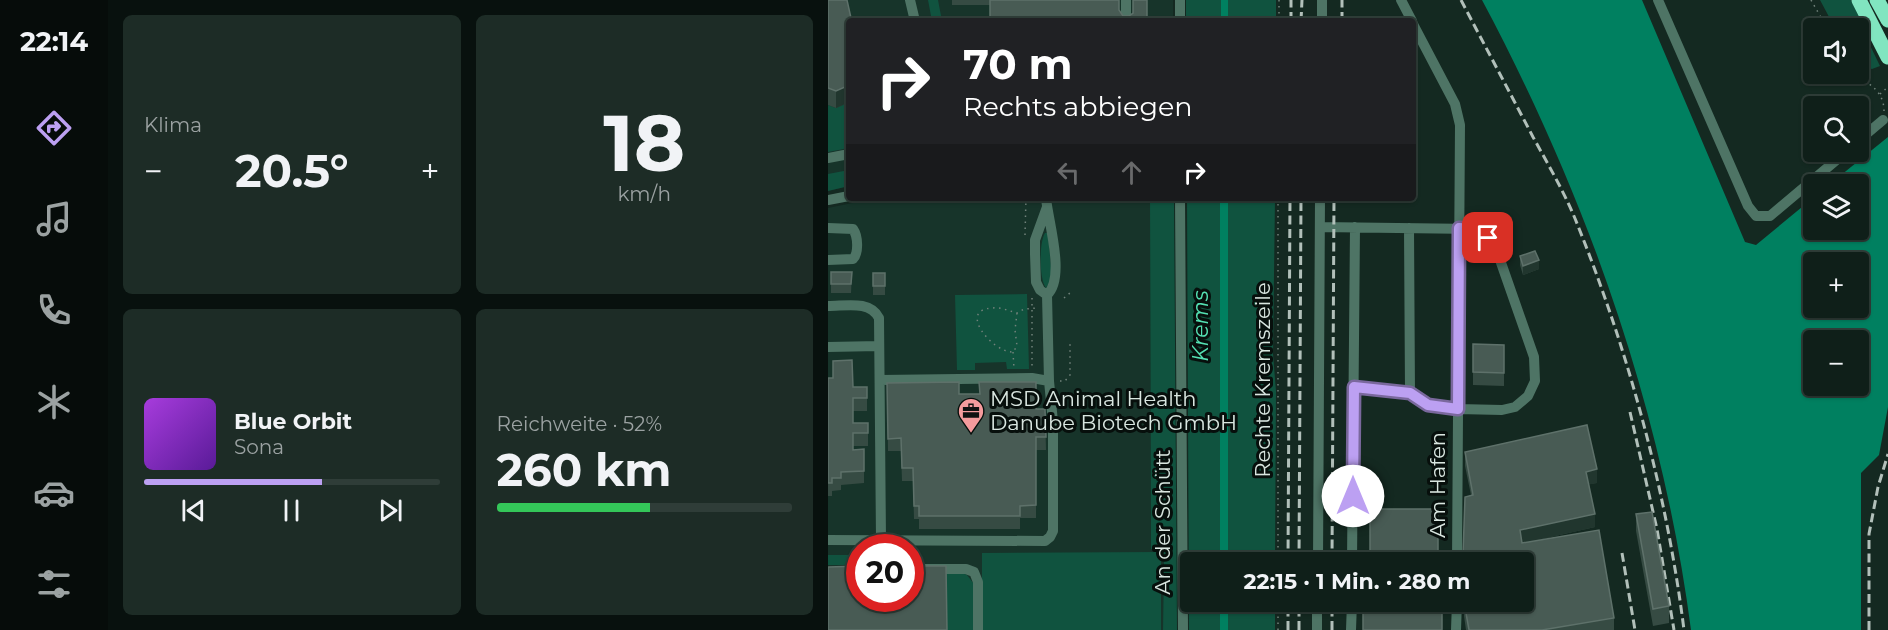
<!DOCTYPE html>
<html lang="de">
<meta charset="utf-8">
<style>
:root{--surface:#0f1f19;--page:#1d2c26;--text:#f1f3f6;--muted:#9ba2a2;--line:#2f3d38;--accent:#bca0f2}
body{margin:0;font-family:Montserrat,sans-serif;background:var(--page);color:var(--text);height:100vh;display:flex;flex-direction:column;font-size:22px;white-space:nowrap}
*{box-sizing:border-box;margin:0}
p{font-size:20px;color:var(--muted)}
.icon{flex:none;width:33px;height:33px;fill:none;stroke:currentColor;stroke-width:2;stroke-linecap:round;stroke-linejoin:round}
.map{position:relative;flex:1;overflow:hidden}
.details{display:flex;flex-direction:column;gap:15px;padding:15px;background:#08110e;width:720px}
.details>*{flex:none}
.banner{position:absolute;left:18px;top:18px;width:570px;height:183px;border-radius:6px;box-shadow:0 2px 4px #0004,0 0 0 2px var(--line);background:#202124;color:#fff;overflow:hidden}
.controls{position:absolute;left:975px;top:18px;display:grid;gap:12px}
.controls a{display:grid;place-items:center;width:66px;height:66px;border-radius:6px;background:var(--surface);box-shadow:0 2px 4px #0004,0 0 0 2px var(--line);font-size:30px}
.speed{position:absolute;left:18px;top:534px;display:flex;gap:12px;font-size:30px;font-weight:700;text-align:center}
.speed>*{display:grid;place-content:center;width:78px;height:78px;border-radius:50%;background:var(--surface);box-shadow:0 2px 4px #0004,0 0 0 2px var(--line);line-height:1}
.speed .limit{border:9px solid #d22;background:#fff;color:#111}
.pin{position:absolute;display:grid;place-items:center;width:51px;height:51px;color:#fff;margin:-26px;border-radius:12px;box-shadow:0 3px 9px #0006}
.me{position:absolute;width:66px;margin:-33px;rotate:0deg;stroke-linejoin:round;filter:drop-shadow(0 0 4px #0008)}
.turn{display:flex;align-items:center;gap:21px;height:126px;padding:0 18px;font-size:27px}
.turn .icon{width:78px;height:78px;stroke-width:2.5}
.turn b{display:block;font-size:42px;line-height:51px}
.lanes{display:flex;align-items:center;height:57px;padding:0 18px;background:#0003;justify-content:center;gap:30px;direction:ltr}
.lanes .off{opacity:.35}
.big{font-size:45px;font-weight:700;line-height:1.1}
.details .card{flex:1;display:flex;flex-direction:column;justify-content:center;gap:9px;min-width:0;padding:0 21px;border-radius:9px;background:var(--page)}
.details .dial{align-items:center;gap:0}
.dial b{font-size:78px;line-height:1}
.song{display:flex;align-items:center;gap:18px}
.cover{width:72px;height:72px;border-radius:9px;background:linear-gradient(135deg,hsl(280 70% 55%),hsl(270 70% 35%))}
.played{height:6px;border-radius:3px;background:linear-gradient(90deg,var(--accent) 60%,var(--line) 60%)}
.keys{display:flex;justify-content:space-around;direction:ltr}
.heat{display:flex;justify-content:space-between;align-items:center;font-size:33px;direction:ltr}
.charge{height:9px;border-radius:4px;background:linear-gradient(90deg,#34c759 52%,var(--line) 0)}
.details .tiles{flex:1;display:grid;gap:15px;grid-template-columns:repeat(2,1fr)}
.trip{position:absolute;left:352px;top:552px;width:354px;height:60px;border-radius:6px;background:var(--surface);box-shadow:0 2px 4px #0004,0 0 0 2px var(--line);font-weight:700;line-height:60px;text-align:center}
main{display:flex;flex:1;min-height:0}
.dock{display:flex;flex-direction:column;width:108px;justify-content:space-around;align-items:center;background:#060c0a;color:var(--muted)}
.dock .icon{width:42px;height:42px}
.dock .current{color:var(--accent)}
.dock b{font-size:27px;color:var(--text)}
.map>svg:first-child{display:block}
.built{fill:#17342a;fill-rule:evenodd}
.green{fill:#10533f}
.water{fill:#008060;fill-rule:evenodd}
.lines{fill:none;stroke-linecap:round;stroke-linejoin:round}
.path{stroke:#71827b;stroke-width:1.5;stroke-dasharray:1.5 4.5;stroke-linecap:butt}
.minor{stroke:#4e7465;stroke-width:10}
.highway{stroke:#81e5c0;stroke-width:15}
.rail{stroke:#b2c0ba;stroke-width:3;stroke-dasharray:9 4.5;stroke-linecap:butt}
.wall{fill:#364b43}
.shaded-wall{fill:#21362e}
.building{fill:#485b54;stroke:#5e716a;stroke-width:1.5}
.route-casing{stroke:#7a689d;stroke-width:15}
.route{stroke:#bca0f2;stroke-width:10}
.labels{text-anchor:middle;stroke-width:6;stroke-linejoin:round;paint-order:stroke}
.street-label{font-size:21px;fill:#d9e6e0;stroke:#070f0c}
.poi-label{font-size:21px;fill:#d9e6e0;stroke:#070f0c;text-anchor:start}
.water-label{font-size:22px;font-style:italic;fill:#54e0b2;stroke:#070f0c}
</style>
<main>
<nav class="dock">
<b>22:14</b>
<svg class="icon current" aria-label="directions" viewBox="0 0 24 24"><path d="M12 3l9 9-9 9-9-9zM9 14v-3h6M13 9l2 2-2 2"/></svg>
<svg class="icon" aria-label="music" viewBox="0 0 24 24"><path d="M9 18V5l10-2v13"/><circle cx="6" cy="18" r="3"/><circle cx="16" cy="16" r="3"/></svg>
<svg class="icon" aria-label="phone" viewBox="0 0 24 24"><path d="M5 4h4l2 5-3 2q2 4 5 5l2-3 5 2v4C11 20 4 13 5 4z"/></svg>
<svg class="icon" aria-label="climate" viewBox="0 0 24 24"><path d="M12 3v18M4 7l16 10M4 17L20 7"/></svg>
<svg class="icon" aria-label="car" viewBox="0 0 24 24"><path d="M5 17H2v-5l4-1 3-4h7l3 4 3 1v5h-3M9 17h6M6 11h13"/><circle cx="7" cy="17" r="2"/><circle cx="17" cy="17" r="2"/></svg>
<svg class="icon" aria-label="filters" viewBox="0 0 24 24"><path d="M4 7h16M4 17h16"/><circle cx="9" cy="7" r="2"/><circle cx="15" cy="17" r="2"/></svg>
</nav>
<section class="details">
<div class="tiles">
<div class="card"><p>Klima</p>
<div class="heat"><a>−</a><b class="big">20.5°</b><a>+</a></div>
</div>
<div class="card dial"><b>18</b><p>km/h</p></div>
<div class="card">
<div class="song"><i class="cover"></i><div><b>Blue Orbit</b><p>Sona</p></div></div>
<div class="played"></div>
<div class="keys"><svg class="icon" aria-label="previous" viewBox="0 0 24 24"><path d="M18 5L8 12l10 7zM5 5v14"/></svg><svg class="icon" aria-label="pause" viewBox="0 0 24 24"><path d="M8 5v14M16 5v14"/></svg><svg class="icon" aria-label="next" viewBox="0 0 24 24"><path d="M6 5l10 7-10 7zM19 5v14"/></svg></div>
</div>
<div class="card"><p>Reichweite · 52%</p><b class="big">260 km</b><div class="charge"></div></div>
</div>
</section>
<div class="map">
<svg width="1060" height="630" viewBox="0 0 1060 630">
<rect width="100%" height="100%" fill="#142921"/>
<path class="built" d="M0,0H345V21H21V186L0,191Z
M85,198H322L323,548L336,549L335,630H0V208L34,201L35,203ZM32,548H82V598H32Z"/>
<path class="green" d="M100,0H110L114,21H104Z
M358,0H393V21H358Z
M400,0H448V21H400Z
M992,0H1023L1039,31L1036,33L1052,66L1044,69L1031,65L1030,28H1007Z
M21,88V148L0,152V105L8,108L17,104L19,96L18,89Z
M21,170V186L0,191V174Z
M322,198H346L349,630H335L336,549H323Z
M359,198H392V562H363V602H392V630H361Z
M400,198H447L445,354L448,391L447,562H400Z
M217,233H220L224,278L218,288C211,279 211,243 217,233Z
M199,294L201,369H179L178,362L147,363V370H129L127,295Z
M333,552V630H154V553Z
M0,555H31V565H0Z
M132,572L139,575L146,584V630H119L118,579H83Z
M400,602H447V630H400Z"/>
<path class="water" d="M393,0H400V21H393Z
M654,0H814L917,242L928,245L985,198L986,230H1030V184H1002L1060,137V407L1051,455L1033,473V630H863C834,409 759,197 654,0ZM986,262H1030V308H986ZM986,340H1030V386H986Z
M392,198H400V562H392Z
M392,602H400V630H392Z"/>
<g class="lines">
<path class="path" d="M451,0V21
M983,0L999,28
M1027,74C1041,84 1056,91 1056,111
M1052,94L1060,87
M450,198V562
M197,235L198,198
M204,298V368
M236,298L242,293
M189,313L187,330L189,346L185,352C165,353 128,309 165,308C173,307 181,311 189,313L196,309L209,308
M185,352L186,369
M232,381H237L242,375V344
M450,630V602"/>
<path class="minor" d="M82,0L87,21
M298,0V21
M352,0V21
M573,0L584,21
M830,0L920,206L928,216H942L1018,152
M494,21V0
M585,24L627,104L632,125L629,562
M1030,141L1055,120
M0,158L21,154
M352,198L355,630
M0,200L21,196
M219,207L207,240V254L208,282L212,290L219,295
M492,227L647,229L660,238L670,254L706,357L707,381L700,396L687,407L674,410L630,409L600,405L582,393L526,386
M0,228L25,229C30,236 31,253 25,259L0,260
M581,228L582,393
M0,306C18,306 42,300 51,318L53,540
M0,347L51,346
M52,380L204,378L221,381
M0,540L217,541L222,537L225,531V422L221,381L219,295C238,278 220,221 218,198
M490,562L492,198
M524,562L527,227
M82,569H138L146,572L150,582V630
M489,630V602
M523,630L524,602
M628,630L629,602"/>
<path class="highway" d="M1031,0L1060,57
M1049,0L1060,20"/>
<path class="rail" d="M633,0C657,46 681,91 705,137C721,166 738,195 750,226C801,353 839,494 856,630
M463,21V0
M473,21L474,0
M514,21V0
M802,412L829,529L846,630
M794,553L807,630
M460,562L462,198
M471,562L473,198
M504,562L506,198
M460,630V602
M471,630V602
M504,630V602
M1041,630V534L1050,487L1060,454"/>
</g>
<path class="wall" d="M0,0L23,18V21H21V88H19V96L17,104L8,108L0,105Z
M124,0H291V10L295,16L319,21L162,5H124Z
M692,256L711,269L695,275L692,265Z
M3,272H24L23,293H3Z
M45,273H57V295H45Z
M645,344L676,345V386L645,385Z
M0,378L25,387H39V411H25V423H40V446H25V450L36,449V483L13,485V490L4,491V496H0Z
M59,383L131,394L208,409H217L218,450H208V518H192V529H91V519H86L85,481H74L73,451H60Z
M637,452L769,483L761,484L767,527L705,541L786,618V630H638L636,616V602L696,562H635L637,497L643,495L637,466Z
M808,514L841,606V623L825,626L808,531Z"/>
<path class="shaded-wall" d="M19,79V96L17,104L8,108V91Z
M711,260V269L695,275V266Z
M769,469V483L758,485V472Z
M767,514V527L692,544V530Z"/>
<path class="building" d="M0,0H19L23,18L19,19L21,29V71L18,72L19,79L17,87L8,91L0,88Z
M162,0H291V10L295,16H301L305,13V0H319V21H162Z
M707,251L711,260L695,266L692,256Z
M3,272H24L23,284H3Z
M45,273H57V286H45Z
M645,344L676,345V373L645,372Z
M24,360L25,387H39V398H25V423H40V433H25V450L36,449V471L13,472V478H4V483H0V378H5V361Z
M131,382V394H152L151,382H208V409H217L218,437H208V505L192,506V516H91V506H86L85,468H74L73,438L60,439L59,383Z
M759,425L769,469L758,472L767,514L692,530L694,543L771,530L786,618L714,630H641L636,602H696V562H637L635,554L637,497L645,495L637,452Z
M542,509H610V562H542Z
M824,512L841,606L825,609L808,514Z
M32,566V598H82V566H118L119,630H0V567Z
M535,603H614V630H535Z"/>
<g class="lines">
<g class="route-casing">
<path id="route" d="M525,496L526,387L582,393L600,405L630,409L631,228L647,229L660,238"/>
</g>
<use href="#route" class="route"/>
</g>
<defs>
<g id="office-pin" transform="scale(1.35)"><path d="M0 17L-7.5 6A9.5 9.5 0 1 1 7.5 6Z" fill="#f59b9d" stroke="#070f0c"/><path d="M-6-3h4V-5.5h4V-3h4V5H-6ZM-1-4.5V-3h2v-1.5ZM-6 0V1H6V0Z" fill="#111"/></g>
</defs>
<g fill-rule="evenodd">
<use href="#office-pin" x="143" y="411"/>
</g>
<g class="labels">
<g class="street-label">
<text transform="translate(435 380) rotate(-90)" y="7">Rechte Kremszeile</text>
<text transform="translate(610 485) rotate(-90)" y="7">Am Hafen</text>
<text transform="translate(335 522) rotate(-90)" y="7">An der Schütt</text>
</g>
<g class="poi-label">
<text x="162" y="406">MSD Animal Health<tspan x="162" dy="24">Danube Biotech GmbH</tspan></text>
</g>
<g class="water-label">
<text transform="translate(372 326) rotate(-90)" y="8">Krems</text>
</g>
</g>
</svg>
<div class="controls">
<a><svg class="icon" aria-label="sound" viewBox="0 0 24 24"><path d="M4 9h4l5-4v14l-5-4H4zM17 9q2 3 0 6"/></svg></a>
<a><svg class="icon" aria-label="search" viewBox="0 0 24 24"><circle cx="10" cy="10" r="6"/><path d="M15 15l6 6"/></svg></a>
<a><svg class="icon" aria-label="layers" viewBox="0 0 24 24"><path d="M12 4l9 5-9 5-9-5zM3 14l9 5 9-5"/></svg></a>
<a>+</a>
<a>−</a>
</div>
<div class="speed"><div class="limit">20</div></div>
<div class="pin" style="left:660px;top:238px;background:#d93025"><svg class="icon" aria-label="arrive" viewBox="0 0 24 24"><path d="M6 21V4h12l-3 4 3 4H6"/></svg></div>
<svg class="me" style="left:525px;top:496px" viewBox="-20 -20 40 40"><circle r="19" fill="#fff"/><path d="M0-13L10 11 0 6-10 11z" fill="#bca0f2"/></svg>
<div class="trip">22:15 · 1 Min. · 280 m</div>
<div class="banner">
<div class="turn"><svg class="icon" aria-label="right" viewBox="0 0 24 24"><path d="M7 20v-9h11M14 6l5 5-5 5"/></svg><div><b>70 m</b>Rechts abbiegen</div></div>
<div class="lanes"><svg class="icon off" aria-label="left" viewBox="0 0 24 24"><path d="M17 20v-9H6M10 6l-5 5 5 5"/></svg><svg class="icon off" aria-label="ahead" viewBox="0 0 24 24"><path d="M12 20V5M6 11l6-6 6 6"/></svg><svg class="icon" aria-label="right" viewBox="0 0 24 24"><path d="M7 20v-9h11M14 6l5 5-5 5"/></svg></div>
</div>
</div>
</main>
